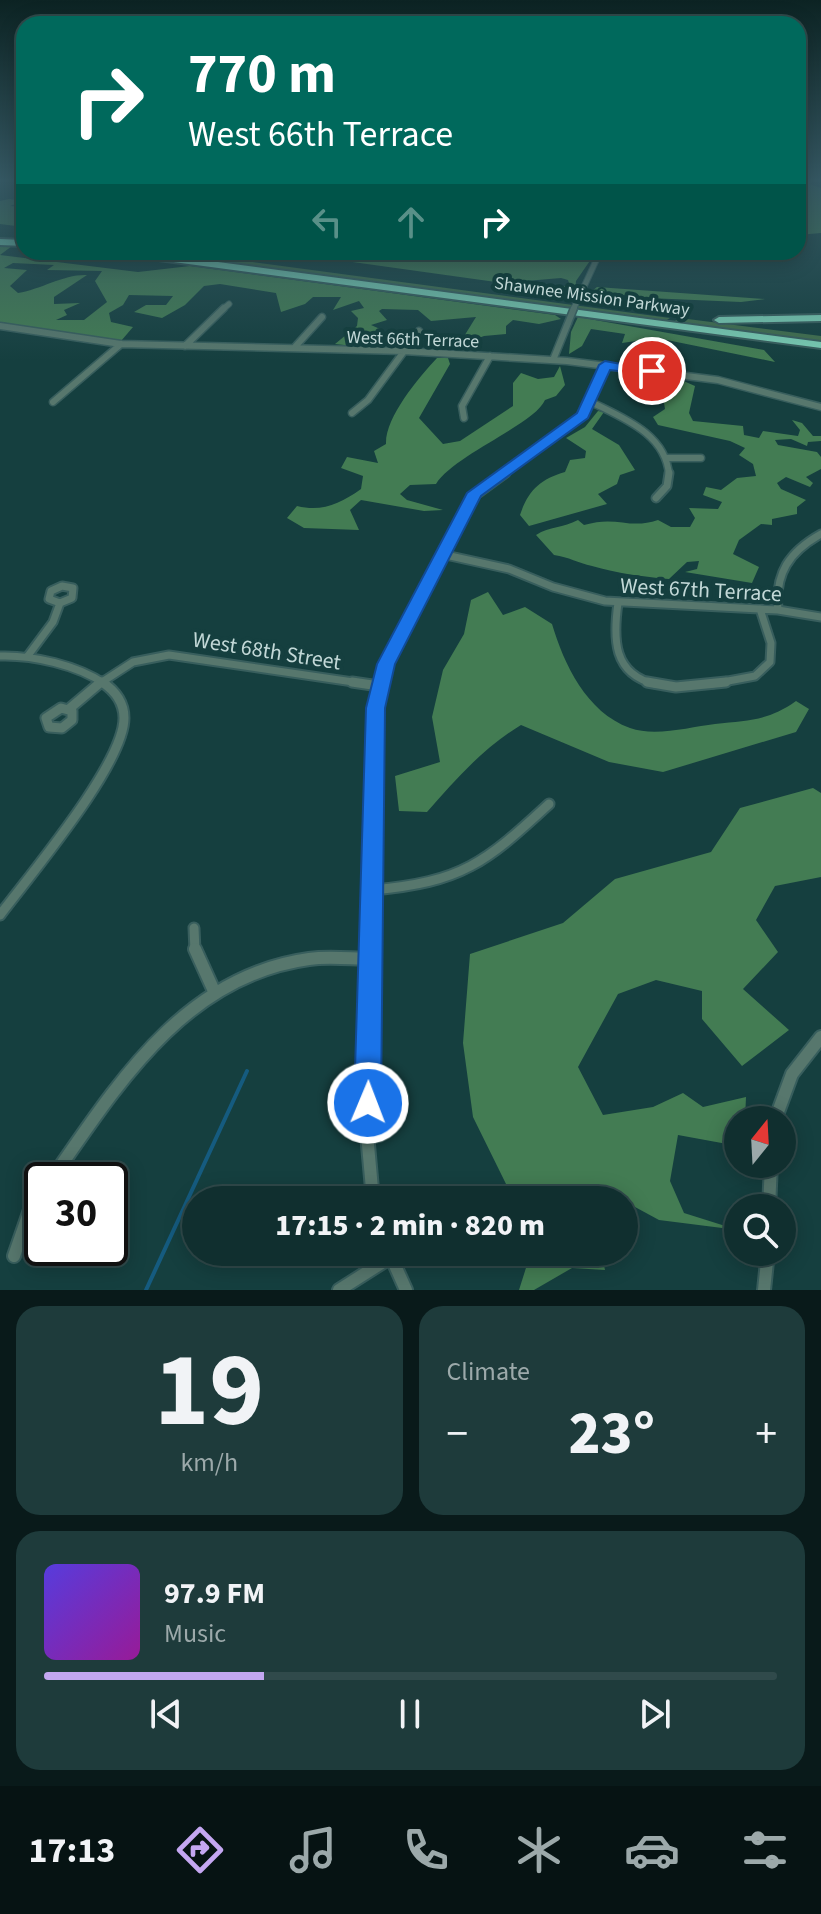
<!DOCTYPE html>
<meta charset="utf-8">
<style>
:root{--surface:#102f2f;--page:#1e3b3b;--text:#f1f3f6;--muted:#9ca9aa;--line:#304a4b;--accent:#c4a7f1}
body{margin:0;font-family:"Source Sans 3",sans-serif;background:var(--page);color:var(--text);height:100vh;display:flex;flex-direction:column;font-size:30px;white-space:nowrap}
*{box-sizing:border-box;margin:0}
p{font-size:26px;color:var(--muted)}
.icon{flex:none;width:44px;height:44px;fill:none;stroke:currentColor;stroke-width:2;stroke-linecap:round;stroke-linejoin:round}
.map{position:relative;height:1290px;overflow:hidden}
.drawer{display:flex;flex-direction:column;gap:16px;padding:16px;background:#091a1a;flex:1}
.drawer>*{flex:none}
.banner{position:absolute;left:16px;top:16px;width:790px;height:244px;border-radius:24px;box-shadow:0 4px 20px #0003,0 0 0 2px var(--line);background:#00695c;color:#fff;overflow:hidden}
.needle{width:52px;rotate:18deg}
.fabs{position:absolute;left:724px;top:1106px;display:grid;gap:16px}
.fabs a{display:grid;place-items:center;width:72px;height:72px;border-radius:50%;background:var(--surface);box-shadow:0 4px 20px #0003,0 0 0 2px var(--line);font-size:40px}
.speed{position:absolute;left:24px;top:1162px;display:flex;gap:16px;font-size:40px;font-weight:700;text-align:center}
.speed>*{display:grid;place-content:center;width:104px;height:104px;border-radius:50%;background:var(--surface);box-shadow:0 4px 20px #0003,0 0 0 2px var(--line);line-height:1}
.speed .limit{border:4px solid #111;border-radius:12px;background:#fff;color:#111}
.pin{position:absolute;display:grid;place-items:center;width:68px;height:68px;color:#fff;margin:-34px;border:4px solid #fff;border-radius:50%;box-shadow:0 2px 8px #0007}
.me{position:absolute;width:88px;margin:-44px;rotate:1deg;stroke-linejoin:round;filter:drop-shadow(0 0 6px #0008)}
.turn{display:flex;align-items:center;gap:28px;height:168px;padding:0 40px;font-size:36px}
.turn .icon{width:104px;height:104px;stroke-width:2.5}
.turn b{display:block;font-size:56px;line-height:68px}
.lanes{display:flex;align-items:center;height:76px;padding:0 40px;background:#0003;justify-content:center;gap:40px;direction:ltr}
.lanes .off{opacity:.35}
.big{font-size:60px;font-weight:800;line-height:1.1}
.drawer .card{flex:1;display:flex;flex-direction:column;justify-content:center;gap:12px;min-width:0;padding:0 28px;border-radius:24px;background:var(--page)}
.drawer .dial{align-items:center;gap:0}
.dial b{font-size:104px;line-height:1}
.song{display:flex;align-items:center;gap:24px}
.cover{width:96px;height:96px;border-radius:12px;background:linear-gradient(135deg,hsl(250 70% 55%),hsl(300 70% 35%))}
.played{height:8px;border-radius:4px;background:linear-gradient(90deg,var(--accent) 30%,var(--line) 30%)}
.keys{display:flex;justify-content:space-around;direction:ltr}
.heat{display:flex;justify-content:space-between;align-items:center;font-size:44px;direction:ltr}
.drawer .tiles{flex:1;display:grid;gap:16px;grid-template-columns:1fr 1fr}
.card:last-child{grid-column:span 2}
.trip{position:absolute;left:182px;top:1186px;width:456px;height:80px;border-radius:40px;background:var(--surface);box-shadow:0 4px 20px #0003,0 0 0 2px var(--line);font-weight:800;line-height:80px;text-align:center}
.menu{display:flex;height:128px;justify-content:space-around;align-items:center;background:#061313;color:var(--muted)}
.menu .icon{width:56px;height:56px}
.menu .active{color:var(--accent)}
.menu b{font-size:36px;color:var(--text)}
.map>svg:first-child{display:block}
.green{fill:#416e4d}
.forest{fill:#437c53;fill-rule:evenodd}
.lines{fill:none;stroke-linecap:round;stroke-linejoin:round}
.stream{stroke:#155b7f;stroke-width:4}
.street-far4-casing{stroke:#385e5d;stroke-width:7}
.street-far3-casing{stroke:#385e5d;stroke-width:9}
.street-far2-casing{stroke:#385e5d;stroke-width:11}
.street-far1-casing{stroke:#385e5d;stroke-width:13}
.street-casing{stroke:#385e5d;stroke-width:16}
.highway-casing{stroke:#385e5d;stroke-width:4}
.street-far4{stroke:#57776d;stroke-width:5}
.street-far3{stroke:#57776d;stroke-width:6}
.street-far2{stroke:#57776d;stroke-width:7}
.street-far1{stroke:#57776d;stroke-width:9}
.street{stroke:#57776d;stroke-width:12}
.highway{fill:#7acdb4;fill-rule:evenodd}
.street-bridge-far1-casing{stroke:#385e5d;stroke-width:7;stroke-linecap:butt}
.street-bridge-casing{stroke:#385e5d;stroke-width:9;stroke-linecap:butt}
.street-bridge-far1{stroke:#57776d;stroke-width:5}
.street-bridge{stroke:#57776d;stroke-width:6}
.route{fill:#1a73e8;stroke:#114b97;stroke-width:2}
.labels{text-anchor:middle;stroke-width:8;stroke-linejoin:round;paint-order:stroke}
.far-street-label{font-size:18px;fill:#c2d8d7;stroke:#153f3f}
.street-label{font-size:22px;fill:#c2d8d7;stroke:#153f3f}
</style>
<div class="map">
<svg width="821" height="1290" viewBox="0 0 821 1290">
<rect width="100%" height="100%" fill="#153f3f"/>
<path class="green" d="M141,252H178L670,318L665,321Z
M680,318L821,336V342L673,322Z"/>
<path class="forest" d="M807,183L821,188V233L798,235V199L806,197L803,188Z
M9,199L24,201L10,206L24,207V227L0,224V201Z
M0,246H12L0,255L138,272L190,266L555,315L561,319L539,324L513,320L506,326V334L484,336L458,346L476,317L431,321L418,310L382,309L379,311L387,320L371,325L380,329L371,338L399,342L362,347L335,344L357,326L358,318L351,311L364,308L359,301L333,310L341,297H313L305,304L281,312L276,293L220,284L204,286L185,305L162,318L134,312L146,305H166L173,296L129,295L123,305L109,313L111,322L133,327L121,341L0,322ZM13,263L54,265L47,270L102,271L95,281L107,302L84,320H56L67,315L64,310L80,303L54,304V297L87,275C64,274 42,289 18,293L10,286L27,270L4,268Z
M281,252H596L576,281L575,295L519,287L570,286L568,280L561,278L503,283Z
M597,287L765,299L741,302L648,298L592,291Z
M578,317L764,350L775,362L657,338L622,343L625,334L591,329L582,346L569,354L571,332Z
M437,358H448L450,364L419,418L443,444L460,441L513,406V383L521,373L538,379L554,377L560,366L565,385L556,396L545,400C535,424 454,455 436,484L410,485L400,494L407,500L443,510L424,511L361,500L350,510L359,530L304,528L287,518L297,506C322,512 340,504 361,489L363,476L341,468L347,457L378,463L374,451L386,444C385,418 418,378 437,358Z
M652,374L660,391L670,394L680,391L679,379L695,386L689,413L693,421L743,426L744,435L759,438L763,431L798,436L800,430L792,420L802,423L813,436H821V441L808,442L807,446L791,439L775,440L778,445L817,452L821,457V469L806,477L813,483L810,487L786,477L777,483L781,489L806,500L797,507V514L772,519V525L761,524L739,540L733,554L759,567L752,583L685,572L697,569L699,561L687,562L669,579C643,577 617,573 592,566C578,563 569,557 554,555L536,535C550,526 563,528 578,520L584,525C617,515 629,530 658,520L671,527H690L695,518L689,508L718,509L722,502L703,495L706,487L721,490L737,478L756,476L753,464L739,455L745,448L730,441L658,425L653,417L665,409L664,403C648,396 641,393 638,375Z
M598,411L604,412L592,429L619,445L635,470L620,475L617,484L598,494L607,504L529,526L520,515C528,491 540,479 565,472L570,460L585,458L586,451L566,438L585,427Z
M488,592L503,615L525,607L552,624C564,664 586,712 630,728C655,737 690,727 715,724C749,720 768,721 796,701L809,709L796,732L663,772L609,762L521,725C483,748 456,779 427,812L399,811L395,776L440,762L432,717L443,670L464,634L471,600Z
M813,788L821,793V877L775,886L756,920L778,952L743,989L789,1030L742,1066L702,1019V991L656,980L618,994L578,1067L603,1115L653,1107L683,1093L703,1107L746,1097L745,1120H738V1146L678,1135L670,1181L684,1213L738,1230L659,1220L611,1194L607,1200H526L507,1186L473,1117L463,1043L470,954L563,923L615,879L711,852L740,808Z
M531,1252H601L605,1270L572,1268L534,1290H519Z"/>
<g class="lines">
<path class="stream" d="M146,1290L247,1071"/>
<g class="street-far4-casing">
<path id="street-far4" d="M17,189H24
M798,189L808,181
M582,291L600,252
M222,310L229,304"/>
</g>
<g class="street-far3-casing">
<path id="street-far3" d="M0,326L121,344L404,351L567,361L718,380L821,407
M185,346L224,308
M294,348L322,317
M553,360L568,323
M53,402L121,344
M591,402C623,418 666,434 669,475
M352,413L368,400L419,331
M464,418L462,406L490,356
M666,458H701
M503,475L583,415L605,365"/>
</g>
<g class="street-far2-casing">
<path id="street-far2" d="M656,498L667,486L669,473
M441,554L509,569L553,587L605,601L778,610L821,617
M62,586L73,588L72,598L60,603L49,599L51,591Z
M618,603C613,639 613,674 655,684
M778,610C775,573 789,552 821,534
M0,656C33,655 77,665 105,684
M27,657L53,622L60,603
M99,684L133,662L169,655L367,684
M381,684L386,664L469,500L506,473
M712,684L755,676L770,662L771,643L760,609"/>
</g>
<g class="street-far1-casing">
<path id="street-far1" d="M352,682L379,686
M647,682L676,687L726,682
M61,708L72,711V720L62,728L49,727L46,718Z
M69,709L101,682
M373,890C462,882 485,863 549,804
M0,915C30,875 124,764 124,718C124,702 114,690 102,682
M194,928L195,951
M371,951L376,708L382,682"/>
</g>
<g class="street-casing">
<path id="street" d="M195,949L214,991
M371,949L367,1134L373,1200
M775,1120L792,1074L821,1037
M51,1180C117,1085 184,976 309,959C330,956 351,959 371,959
M769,1208L771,1164
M389,1252L406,1290
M14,1256L30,1210L42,1193
M339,1290L391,1257
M764,1290L768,1252"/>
</g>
<g class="highway-casing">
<path id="highway" d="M0,239L24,240V246L0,245Z
M116,252H142L821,342V348L121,255Z
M821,315V321L719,323L714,320L719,317Z"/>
</g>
<use href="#street-far4" class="street-far4"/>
<use href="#street-far3" class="street-far3"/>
<use href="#street-far2" class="street-far2"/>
<use href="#street-far1" class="street-far1"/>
<use href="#street" class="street"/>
<use href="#highway" class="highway"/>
<g class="street-bridge-far1-casing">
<path id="street-bridge-far1" d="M573,310L582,291"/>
</g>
<g class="street-bridge-casing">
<path id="street-bridge" d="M568,323L574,308"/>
</g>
<use href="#street-bridge-far1" class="street-bridge-far1"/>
<use href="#street-bridge" class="street-bridge"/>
</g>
<linearGradient id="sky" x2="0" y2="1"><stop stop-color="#0c2323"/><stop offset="0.5" stop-color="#355863"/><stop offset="1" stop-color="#355863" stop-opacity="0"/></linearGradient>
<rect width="821" height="361" fill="url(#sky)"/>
<path class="route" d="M605,361L658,371L652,375L610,370L588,418L481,496L395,664L385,708L381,1103L377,1113L368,1117L358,1113L354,1103L366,708L377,664L467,493L577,413L599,365Z"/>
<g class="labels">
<g class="far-street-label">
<text transform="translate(592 296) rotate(8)" y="6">Shawnee Mission Parkway</text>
<text transform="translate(413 339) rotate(2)" y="6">West 66th Terrace</text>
</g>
<g class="street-label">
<text transform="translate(701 589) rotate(3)" y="8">West 67th Terrace</text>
<text transform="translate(267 650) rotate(9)" y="8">West 68th Street</text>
</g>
</g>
</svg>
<div class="fabs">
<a><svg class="needle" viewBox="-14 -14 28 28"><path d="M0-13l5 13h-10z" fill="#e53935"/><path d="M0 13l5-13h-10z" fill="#9ca9aa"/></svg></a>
<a><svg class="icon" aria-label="search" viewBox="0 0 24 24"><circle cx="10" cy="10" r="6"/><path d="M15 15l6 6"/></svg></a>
</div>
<div class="speed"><div class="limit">30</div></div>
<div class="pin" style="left:652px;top:371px;background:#d93025"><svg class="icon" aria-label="arrive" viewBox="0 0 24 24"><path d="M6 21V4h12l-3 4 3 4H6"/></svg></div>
<svg class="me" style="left:368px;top:1103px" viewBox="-20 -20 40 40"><circle r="17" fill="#1a73e8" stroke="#fff" stroke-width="3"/><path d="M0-11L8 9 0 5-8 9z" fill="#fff"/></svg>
<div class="trip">17:15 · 2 min · 820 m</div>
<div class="banner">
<div class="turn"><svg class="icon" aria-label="right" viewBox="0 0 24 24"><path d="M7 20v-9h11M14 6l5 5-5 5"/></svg><div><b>770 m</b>West 66th Terrace</div></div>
<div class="lanes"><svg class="icon off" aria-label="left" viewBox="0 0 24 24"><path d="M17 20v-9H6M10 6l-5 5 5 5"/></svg><svg class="icon off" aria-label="ahead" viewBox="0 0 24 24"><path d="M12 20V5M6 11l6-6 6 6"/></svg><svg class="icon" aria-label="right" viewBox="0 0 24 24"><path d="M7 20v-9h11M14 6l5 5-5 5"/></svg></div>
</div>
</div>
<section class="drawer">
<div class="tiles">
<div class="card dial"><b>19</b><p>km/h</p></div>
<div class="card"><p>Climate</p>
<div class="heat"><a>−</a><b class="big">23°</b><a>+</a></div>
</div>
<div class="card">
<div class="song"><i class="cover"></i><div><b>97.9 FM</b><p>Music</p></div></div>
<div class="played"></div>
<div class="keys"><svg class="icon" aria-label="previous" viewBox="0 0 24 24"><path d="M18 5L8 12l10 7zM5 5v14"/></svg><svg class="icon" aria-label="pause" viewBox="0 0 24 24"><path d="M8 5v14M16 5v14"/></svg><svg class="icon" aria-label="next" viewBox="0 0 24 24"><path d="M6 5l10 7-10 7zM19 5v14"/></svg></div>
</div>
</div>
</section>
<nav class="menu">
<b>17:13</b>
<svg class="icon active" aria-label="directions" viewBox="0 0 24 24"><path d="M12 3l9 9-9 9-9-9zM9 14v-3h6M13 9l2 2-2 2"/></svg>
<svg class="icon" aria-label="music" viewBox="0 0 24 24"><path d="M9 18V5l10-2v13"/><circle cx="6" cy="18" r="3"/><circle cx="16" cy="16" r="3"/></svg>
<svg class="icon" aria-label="phone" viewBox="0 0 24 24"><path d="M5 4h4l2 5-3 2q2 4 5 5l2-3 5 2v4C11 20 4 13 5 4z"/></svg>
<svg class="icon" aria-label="climate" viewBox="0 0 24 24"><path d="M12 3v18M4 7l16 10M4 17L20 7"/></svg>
<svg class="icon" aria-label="car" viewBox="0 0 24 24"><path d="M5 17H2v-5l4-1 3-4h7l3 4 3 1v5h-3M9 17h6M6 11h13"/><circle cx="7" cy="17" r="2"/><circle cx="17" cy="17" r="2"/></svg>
<svg class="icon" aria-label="filters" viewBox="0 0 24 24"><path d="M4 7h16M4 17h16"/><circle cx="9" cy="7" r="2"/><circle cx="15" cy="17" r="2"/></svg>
</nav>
